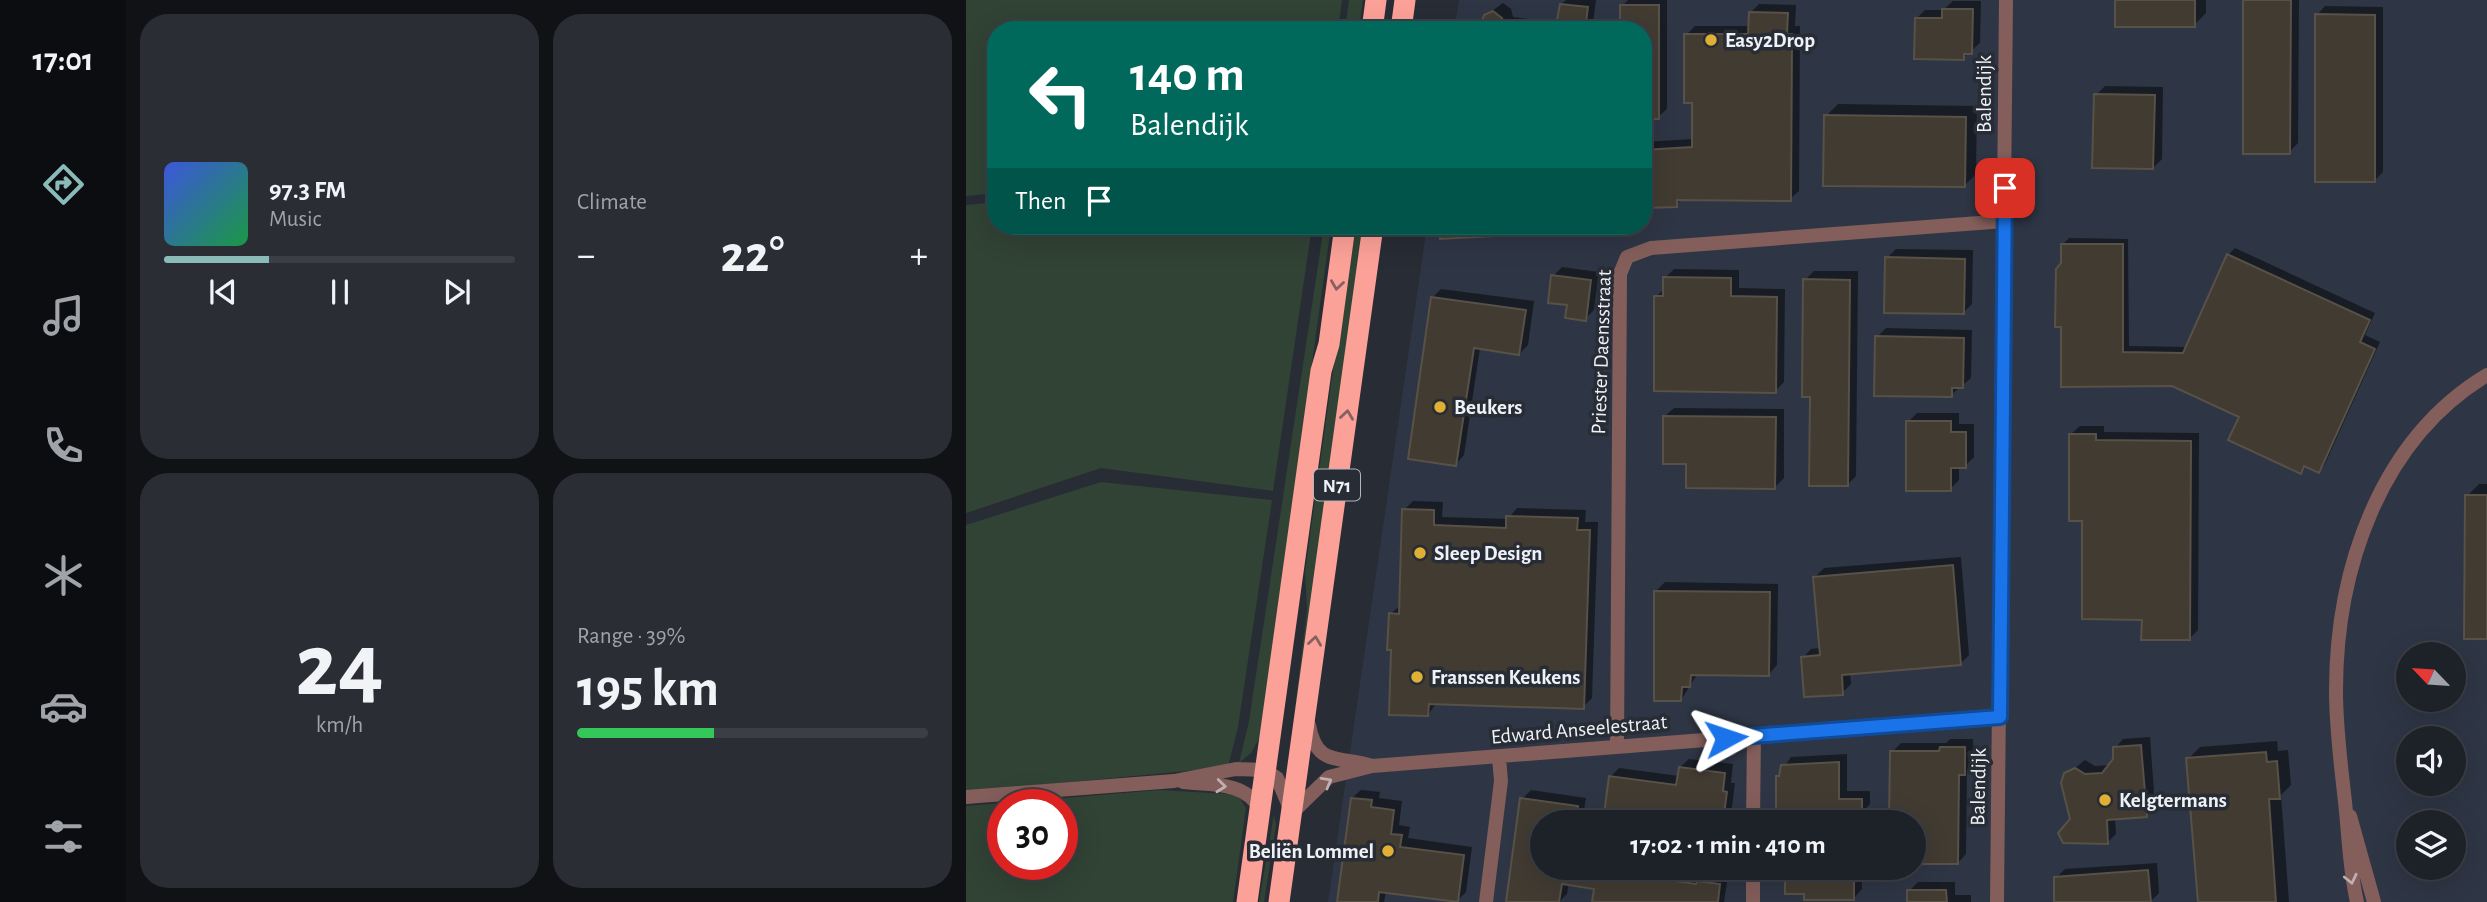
<!DOCTYPE html>
<meta charset="utf-8">
<style>
:root{--surface:#1d2128;--page:#2a2e34;--text:#f1f3f6;--muted:#a0a3a8;--line:#3b3e45;--accent:#8bbbb9}
body{margin:0;font-family:"Alegreya Sans",sans-serif;background:var(--page);color:var(--text);height:100vh;display:flex;flex-direction:column;font-size:26px;white-space:nowrap}
*{box-sizing:border-box;margin:0}
p{font-size:23px;color:var(--muted)}
.icon{flex:none;width:38px;height:38px;fill:none;stroke:currentColor;stroke-width:2;stroke-linecap:round;stroke-linejoin:round}
.map{position:relative;flex:1;overflow:hidden}
.sheet{display:flex;flex-direction:column;gap:14px;padding:14px;background:#101216;width:840px}
.sheet>*{flex:none}
.banner{position:absolute;left:21px;top:21px;width:665px;height:214px;border-radius:28px;box-shadow:0 7px 28px #0002,0 0 0 2px var(--line);background:#00695c;color:#fff;overflow:hidden}
.needle{width:46px;rotate:295deg}
.fabs{position:absolute;left:1430px;top:642px;display:grid;gap:14px}
.fabs a{display:grid;place-items:center;width:70px;height:70px;border-radius:50%;background:var(--surface);box-shadow:0 7px 28px #0002,0 0 0 2px var(--line);font-size:35px}
.speed{position:absolute;left:21px;top:789px;display:flex;gap:14px;font-size:35px;font-weight:700;text-align:center}
.speed>*{display:grid;place-content:center;width:91px;height:91px;border-radius:50%;background:var(--surface);box-shadow:0 7px 28px #0002,0 0 0 2px var(--line);line-height:1}
.speed .limit{border:10px solid #d22;background:#fff;color:#111}
.pin{position:absolute;display:grid;place-items:center;width:60px;height:60px;color:#fff;margin:-30px;border-radius:14px;box-shadow:0 4px 10px #0006}
.me{position:absolute;width:77px;margin:-38px;rotate:85deg;stroke-linejoin:round;filter:drop-shadow(0 0 5px #0008)}
.turn{display:flex;align-items:center;gap:24px;height:147px;padding:0 28px;font-size:32px}
.turn .icon{width:91px;height:91px;stroke-width:2.5}
.turn b{display:block;font-size:49px;line-height:60px}
.then{display:flex;align-items:center;height:66px;padding:0 28px;background:#0003;gap:14px;font-size:26px}
.big{font-size:52px;font-weight:700;line-height:1.1}
.sheet .tile{flex:1;display:flex;flex-direction:column;justify-content:center;gap:10px;min-width:0;padding:0 24px;border-radius:28px;background:var(--page)}
.sheet .dial{align-items:center;gap:0}
.dial b{font-size:91px;line-height:1}
.song{display:flex;align-items:center;gap:21px}
.cover{width:84px;height:84px;border-radius:10px;background:linear-gradient(135deg,hsl(230 70% 55%),hsl(140 70% 35%))}
.played{height:7px;border-radius:4px;background:linear-gradient(90deg,var(--accent) 30%,var(--line) 30%)}
.keys{display:flex;justify-content:space-around;direction:ltr}
.heat{display:flex;justify-content:space-between;align-items:center;font-size:38px;direction:ltr}
.charge{height:10px;border-radius:5px;background:linear-gradient(90deg,#34c759 39%,var(--line) 0)}
.sheet .tiles{flex:1;display:grid;gap:14px;grid-template-columns:repeat(2,1fr)}
.trip{position:absolute;left:564px;top:810px;width:396px;height:70px;border-radius:35px;background:var(--surface);box-shadow:0 7px 28px #0002,0 0 0 2px var(--line);font-weight:700;line-height:70px;text-align:center}
main{display:flex;flex:1;min-height:0}
.tab-bar{display:flex;flex-direction:column;width:126px;justify-content:space-around;align-items:center;background:#0c0d10;color:var(--muted)}
.tab-bar .icon{width:49px;height:49px}
.tab-bar .on{color:var(--accent)}
.tab-bar b{font-size:32px;color:var(--text)}
.map>svg:first-child{display:block}
.built{fill:#2e3544;fill-rule:evenodd}
.green{fill:#314335;fill-rule:evenodd}
.shadow{fill:#0007}
.building{fill:#413b32;stroke:#575147;stroke-width:2}
.lines{fill:none;stroke-linecap:round;stroke-linejoin:round}
.street{stroke:#835e5a;stroke-width:14}
.highway{stroke:#fca198;stroke-width:21}
.oneway{stroke:#876162}
.oneway2{stroke:#beafb0}
.route-casing{stroke:#114b97;stroke-width:18}
.route{stroke:#1a73e8;stroke-width:12}
.poi-dot{fill:#e0b034;stroke:#272c35;stroke-width:2.5}
.labels{text-anchor:middle;stroke-width:7;stroke-linejoin:round;paint-order:stroke}
.shield{fill:#272c35;stroke:#b2b6bd;stroke-width:2}
.shield-label{font-size:19px;font-weight:bold;fill:#eef1f7}
.poi-label{font-size:21px;font-weight:bold;fill:#eef1f7;stroke:#272c35;text-anchor:start}
.street-label{font-size:21px;fill:#eef1f7;stroke:#272c35}
</style>
<main>
<nav class="tab-bar">
<b>17:01</b>
<svg class="icon on" aria-label="directions" viewBox="0 0 24 24"><path d="M12 3l9 9-9 9-9-9zM9 14v-3h6M13 9l2 2-2 2"/></svg>
<svg class="icon" aria-label="music" viewBox="0 0 24 24"><path d="M9 18V5l10-2v13"/><circle cx="6" cy="18" r="3"/><circle cx="16" cy="16" r="3"/></svg>
<svg class="icon" aria-label="phone" viewBox="0 0 24 24"><path d="M5 4h4l2 5-3 2q2 4 5 5l2-3 5 2v4C11 20 4 13 5 4z"/></svg>
<svg class="icon" aria-label="climate" viewBox="0 0 24 24"><path d="M12 3v18M4 7l16 10M4 17L20 7"/></svg>
<svg class="icon" aria-label="car" viewBox="0 0 24 24"><path d="M5 17H2v-5l4-1 3-4h7l3 4 3 1v5h-3M9 17h6M6 11h13"/><circle cx="7" cy="17" r="2"/><circle cx="17" cy="17" r="2"/></svg>
<svg class="icon" aria-label="filters" viewBox="0 0 24 24"><path d="M4 7h16M4 17h16"/><circle cx="9" cy="7" r="2"/><circle cx="15" cy="17" r="2"/></svg>
</nav>
<section class="sheet">
<div class="tiles">
<div class="tile">
<div class="song"><i class="cover"></i><div><b>97.3 FM</b><p>Music</p></div></div>
<div class="played"></div>
<div class="keys"><svg class="icon" aria-label="previous" viewBox="0 0 24 24"><path d="M18 5L8 12l10 7zM5 5v14"/></svg><svg class="icon" aria-label="pause" viewBox="0 0 24 24"><path d="M8 5v14M16 5v14"/></svg><svg class="icon" aria-label="next" viewBox="0 0 24 24"><path d="M6 5l10 7-10 7zM19 5v14"/></svg></div>
</div>
<div class="tile"><p>Climate</p>
<div class="heat"><a>−</a><b class="big">22°</b><a>+</a></div>
</div>
<div class="tile dial"><b>24</b><p>km/h</p></div>
<div class="tile"><p>Range · 39%</p><b class="big">195 km</b><div class="charge"></div></div>
</div>
</section>
<div class="map">
<svg width="1521" height="902" viewBox="0 0 1521 902">
<rect width="100%" height="100%" fill="#272c35"/>
<path class="built" d="M493,0H1521V902H362L461,226H677V30H488ZM1442,654H1488V700H1442ZM1442,738H1488V784H1442ZM576,822H947V868H576ZM1442,822H1488V868H1442Z"/>
<path class="green" d="M0,0H376L372,30H30V193L0,196Z
M383,0H397L393,30H379Z
M30,202V226H346L307,491L135,468L0,513V205Z
M358,226H365L294,737L285,753L273,763L283,721Z
M387,226H400L326,733L341,610L339,572Z
M135,482L306,500L272,727L262,767L0,792V525Z
M194,790L263,794L273,797L280,808L267,902H0V806ZM37,805H96V864H37Z
M308,814L310,825L298,902H293Z"/>
<path class="shadow" d="M600,0H630L626,30H517L519,16L537,3L545,9L547,17L592,23L595,4Z
M662,0H701V109L692,117L677,30L656,6Z
M1151,0H1240V13L1228,25Z
M1279,0H1333L1332,143L1323,152Z
M987,1H1015L1014,43L997,58L950,19L959,10H977Z
M793,4L830,5L829,26H834L833,191L824,199L717,198L710,205L677,207V142L727,139L728,102L720,35L729,26H784V13Z
M1359,6L1417,7V172L1408,181L1351,15Z
M1139,86L1197,87L1196,159L1187,168L1130,95Z
M872,104L1011,106L1010,174L998,186L860,116Z
M476,226H568L561,233L476,237Z
M1103,238L1162,239L1163,346L1221,347L1262,255L1269,248L1409,313L1399,335L1414,342L1359,464L1353,471L1341,465L1335,472L1275,416L1206,385H1097V244Z
M930,249L1007,250L1006,304L998,312L921,258Z
M596,267L633,272L628,310L619,319L603,304L587,276Z
M708,269L773,270V288L819,289L818,382L809,391L690,297L699,288V278Z
M848,271H892L890,476L881,485L845,395L839,280Z
M475,289L568,301L562,345L553,354L514,348L498,455L490,464L466,298Z
M920,328L1006,330L1005,378L985,395L911,337Z
M708,408L818,409V478L809,487L722,462L699,416Z
M951,413H993V424H1008V457L999,466H993V480L984,489L942,422Z
M1114,426H1138V432L1233,433L1232,630L1223,639L1177,618L1118,519L1105,434Z
M1513,484H1521V638L1501,496Z
M447,501L477,502L476,517L542,519L551,508L620,510L619,522H632L626,698L617,707L471,702L462,715L427,649L424,614L435,605L438,510Z
M995,557L1003,655L994,664L884,672L885,684L876,693L837,658L845,649L855,648L849,577L858,568Z
M699,582L812,584L811,665L803,674L732,673L715,700L690,591Z
M1184,737L1189,806L1180,815L1149,817L1150,834L1141,843L1105,819L1097,778L1119,760L1129,766L1145,765L1149,760V748L1157,739Z
M984,739H1007L1008,764L1001,770L1000,854L992,863L947,862V822H925L926,752L935,743H980Z
M1311,741L1312,751L1322,750L1325,785L1315,795L1323,902H1234L1222,759L1234,747Z
M881,754V791H904V804L896,813V822H812V776L825,757Z
M723,759L767,764L765,783H769L764,822H639L644,777L653,768L713,776L714,767Z
M395,790L414,792L413,798L436,801L433,825L444,827L442,838L506,847L500,892L491,901L420,891L418,902H373L386,798Z
M565,790L620,798L616,822H576V868H683L762,876L758,902H628L630,887L603,883L601,894L593,902H542L556,799Z
M1191,863L1193,893L1184,902H1089L1090,878L1099,869Z
M821,868H896V889L888,898L840,892Z
M952,882H989V895H1005V902H943V891Z"/>
<path class="building" d="M1149,0H1229V27H1149Z
M1277,0H1325L1324,154H1277Z
M594,4L622,7L619,30H589Z
M654,5H693V119H677V30H654Z
M976,9H1007L1006,54H998V60L948,59L949,18H976Z
M527,11L536,18L540,30H513L518,15Z
M783,12L822,13L821,34H826L825,201L711,200V207L677,208V150L726,147V103H718V34H782Z
M1349,14L1409,15V182H1349Z
M1128,94L1189,95L1187,169L1126,168Z
M858,115L1000,117L999,187L857,186Z
M474,226H564V234L474,239Z
M1095,244H1157V352L1217,353L1261,254L1404,320L1394,342L1409,349L1353,473L1338,466L1335,474L1262,440L1273,417L1206,386L1095,387V327H1089L1090,269L1095,263Z
M919,257L999,259L998,314L918,313Z
M585,275L625,280L620,321L599,318L601,305L582,303Z
M697,277L765,278V296L811,297L810,393L688,391V296H697Z
M837,279L884,280L882,486H843L844,397H836Z
M465,297L560,310L553,355L508,348L490,466L442,459Z
M909,336L998,338L997,388H986V397L908,396Z
M697,416L810,417L809,489L720,488V464H697Z
M940,421H985V432H1000V468H985V491H940Z
M1103,434H1130V440L1225,441L1224,640H1175L1176,620L1116,619V521H1103Z
M1499,495H1521V639H1498Z
M436,509L468,510V525L540,528V516L612,518L611,530H624L618,709L463,704L462,716L423,715L425,650H421L423,613L433,614Z
M987,565L995,665L876,675L877,695L838,697L835,657L854,655L847,577Z
M688,591L804,592L803,676L725,675L724,687H716L715,701H688Z
M1175,745L1181,817L1141,820L1142,844L1097,843L1092,833L1104,819L1095,783L1098,773L1109,768L1119,774L1136,773L1147,759V747Z
M974,747H999V775H993L992,864H947V822H923L924,751H973Z
M1300,752L1301,762L1311,761L1314,799H1303L1310,902H1232L1220,758Z
M873,762V799H896V815H864V822H810V776H813L815,765Z
M713,767L759,773L757,791L761,792L757,822H637L643,776L710,785Z
M385,798L406,800L405,807L428,810L425,834L436,835L434,847L498,855L492,902L413,892L412,902H371Z
M554,798L612,806L610,822H576V868H615L730,884L731,881L754,884L752,902H626L628,889L596,884L593,902H540Z
M819,868H888V900H838V894H819Z
M1182,870L1185,902H1088V877Z
M941,890H980L981,902H941Z"/>
<g class="lines">
<path class="street" d="M343,725C351,768 373,755 406,766
M651,747L654,274L661,257L685,248L1039,221
M217,782C244,785 279,781 294,809
M0,797L208,781L270,769L299,770L311,778L326,813L363,777L406,766L1033,717
M1384,816L1408,902
M787,822L788,735
M520,902L535,781L533,757
M787,902V868
M1031,902L1040,0
M1391,902C1383,867 1383,837 1379,802C1375,765 1370,729 1370,691C1370,571 1413,440 1521,375"/>
<path class="highway" d="M406,30L410,0
M435,30L439,0
M281,902L355,371L363,344L379,226
M313,902L407,226"/>
</g>
<defs><path id="oneway-chevron" d="M-2-3.5L2.5 0L-2 3.5" fill="none" stroke-width="1.6" stroke-linecap="round" stroke-linejoin="round" transform="scale(1.75)"/></defs>
<g class="oneway">
<use href="#oneway-chevron" transform="translate(371 285) rotate(98)"/>
<use href="#oneway-chevron" transform="translate(381 415) rotate(-82)"/>
<use href="#oneway-chevron" transform="translate(349 641) rotate(-82)"/>
</g>
<g class="oneway2">
<use href="#oneway-chevron" transform="translate(361 782) rotate(-29)"/>
<use href="#oneway-chevron" transform="translate(255 786) rotate(6)"/>
<use href="#oneway-chevron" transform="translate(1385 879) rotate(77)"/>
</g>
<g class="lines">
<g class="route-casing">
<path id="route" d="M760,738L1034,717L1039,188"/>
</g>
<use href="#route" class="route"/>
</g>
<g class="poi-dot">
<circle cx="745" cy="40" r="7"/>
<circle cx="474" cy="407" r="7"/>
<circle cx="454" cy="553" r="7"/>
<circle cx="451" cy="677" r="7"/>
<circle cx="1139" cy="800" r="7"/>
<circle cx="422" cy="851" r="7"/>
</g>
<g class="labels">
<rect class="shield" x="348" y="469.5" width="46" height="31" rx="5"/>
<g class="shield-label">
<text x="371" y="492">N71</text>
</g>
<g class="poi-label">
<text x="759" y="47">Easy2Drop</text>
<text x="488" y="414">Beukers</text>
<text x="468" y="560">Sleep Design</text>
<text x="465" y="684">Franssen Keukens</text>
<text x="1153" y="807">Kelgtermans</text>
<text x="408" y="858" text-anchor="end">Beliën Lommel</text>
</g>
<g class="street-label">
<text transform="translate(1018 94) rotate(-90)" y="7">Balendijk</text>
<text transform="translate(635 352) rotate(-88)" y="7">Priester Daensstraat</text>
<text transform="translate(613 729) rotate(-5)" y="7">Edward Anseelestraat</text>
<text transform="translate(1012 787) rotate(-89)" y="7">Balendijk</text>
</g>
</g>
</svg>
<div class="fabs">
<a><svg class="needle" viewBox="-14 -14 28 28"><path d="M0-13l5 13h-10z" fill="#e53935"/><path d="M0 13l5-13h-10z" fill="#a0a3a8"/></svg></a>
<a><svg class="icon" aria-label="sound" viewBox="0 0 24 24"><path d="M4 9h4l5-4v14l-5-4H4zM17 9q2 3 0 6"/></svg></a>
<a><svg class="icon" aria-label="layers" viewBox="0 0 24 24"><path d="M12 4l9 5-9 5-9-5zM3 14l9 5 9-5"/></svg></a>
</div>
<div class="speed"><div class="limit">30</div></div>
<div class="pin" style="left:1039px;top:188px;background:#d93025"><svg class="icon" aria-label="arrive" viewBox="0 0 24 24"><path d="M6 21V4h12l-3 4 3 4H6"/></svg></div>
<svg class="me" style="left:760px;top:738px" viewBox="-20 -20 40 40"><path d="M0-17L14 15 0 8-14 15z" fill="#1a73e8" stroke="#fff" stroke-width="4"/></svg>
<div class="trip">17:02 · 1 min · 410 m</div>
<div class="banner">
<div class="turn"><svg class="icon" aria-label="left" viewBox="0 0 24 24"><path d="M17 20v-9H6M10 6l-5 5 5 5"/></svg><div><b>140 m</b>Balendijk</div></div>
<div class="then">Then<svg class="icon" aria-label="arrive" viewBox="0 0 24 24"><path d="M6 21V4h12l-3 4 3 4H6"/></svg></div>
</div>
</div>
</main>
